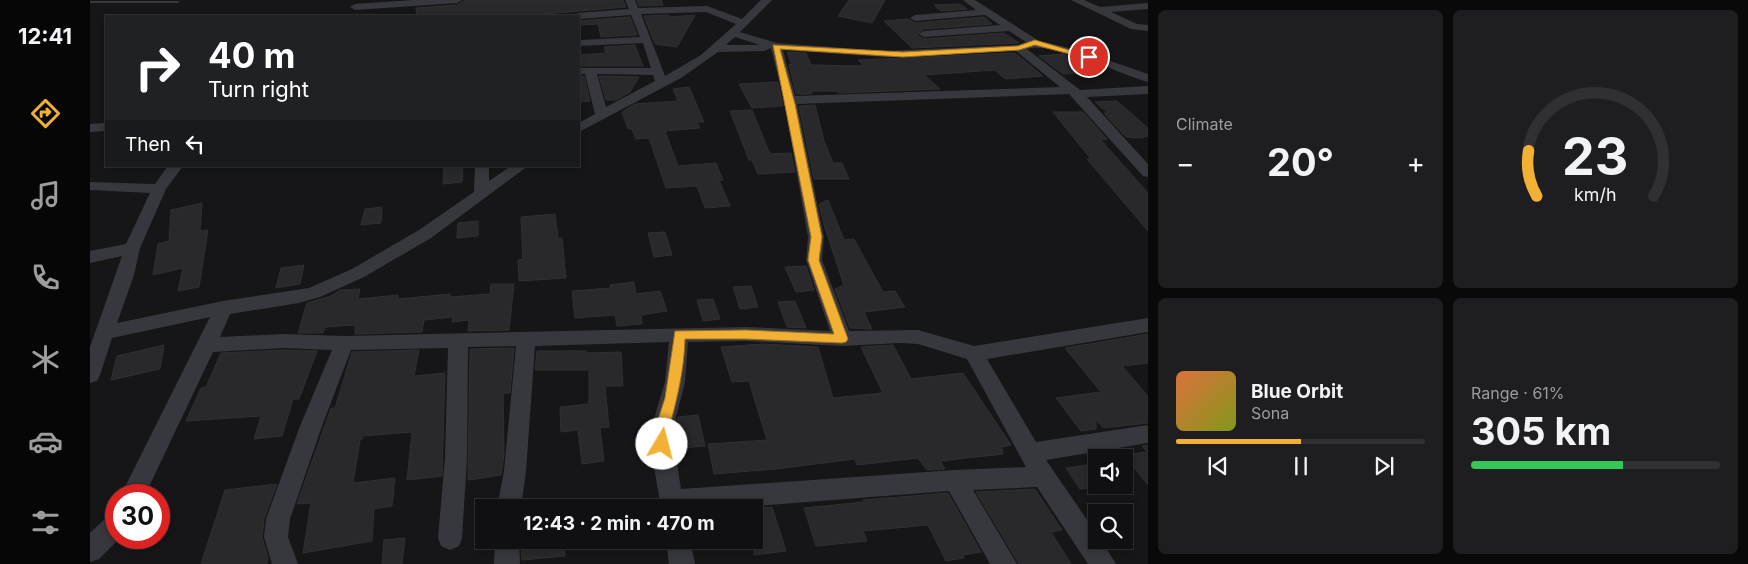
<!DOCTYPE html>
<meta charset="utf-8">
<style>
:root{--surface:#101012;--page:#1e1e20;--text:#f1f3f6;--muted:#9c9d9f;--line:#303032;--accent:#f2b134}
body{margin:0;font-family:Inter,sans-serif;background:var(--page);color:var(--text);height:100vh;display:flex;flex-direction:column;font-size:19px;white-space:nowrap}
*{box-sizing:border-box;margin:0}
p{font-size:16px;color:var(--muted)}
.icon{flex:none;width:28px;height:28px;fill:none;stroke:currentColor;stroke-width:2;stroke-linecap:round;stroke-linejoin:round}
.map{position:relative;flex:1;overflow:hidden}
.details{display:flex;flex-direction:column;gap:10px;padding:10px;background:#09090a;width:600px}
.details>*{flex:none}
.guide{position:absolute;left:15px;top:15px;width:475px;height:152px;border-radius:0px;box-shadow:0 2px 8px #0003,0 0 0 1px var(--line);background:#202124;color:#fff;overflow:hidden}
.controls{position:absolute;left:998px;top:449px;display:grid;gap:10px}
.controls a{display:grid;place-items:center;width:45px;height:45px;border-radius:0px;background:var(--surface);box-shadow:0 2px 8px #0003,0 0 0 1px var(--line);font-size:25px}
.speed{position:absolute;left:15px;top:484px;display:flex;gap:10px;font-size:25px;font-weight:700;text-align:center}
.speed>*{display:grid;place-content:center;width:65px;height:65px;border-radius:50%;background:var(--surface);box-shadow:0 2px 8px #0003,0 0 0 1px var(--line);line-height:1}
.speed .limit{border:8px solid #d22;background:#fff;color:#111}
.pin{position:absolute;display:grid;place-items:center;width:42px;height:42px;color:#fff;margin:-21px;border:2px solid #fff;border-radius:50%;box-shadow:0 1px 5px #0007}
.me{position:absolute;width:55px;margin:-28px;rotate:8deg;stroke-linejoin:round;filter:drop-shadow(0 0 4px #0008)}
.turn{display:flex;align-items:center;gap:18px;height:105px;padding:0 20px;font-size:22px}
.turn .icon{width:65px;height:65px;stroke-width:2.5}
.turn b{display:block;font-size:35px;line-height:42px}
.then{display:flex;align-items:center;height:48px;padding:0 20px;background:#0003;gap:10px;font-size:19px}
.big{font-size:38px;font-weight:700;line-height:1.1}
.details .card{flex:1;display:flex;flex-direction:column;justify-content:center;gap:8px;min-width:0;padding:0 18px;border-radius:8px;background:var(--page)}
.details .dial{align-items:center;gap:0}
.dial svg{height:130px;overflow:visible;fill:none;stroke:var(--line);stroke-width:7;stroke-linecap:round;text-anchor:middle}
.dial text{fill:var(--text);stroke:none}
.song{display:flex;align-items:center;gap:15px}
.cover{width:60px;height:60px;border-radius:8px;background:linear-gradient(135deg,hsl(20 70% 55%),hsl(70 70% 35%))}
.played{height:5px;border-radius:2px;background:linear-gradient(90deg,var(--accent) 50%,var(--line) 50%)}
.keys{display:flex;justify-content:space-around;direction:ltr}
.heat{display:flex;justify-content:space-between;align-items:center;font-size:28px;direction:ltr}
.charge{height:8px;border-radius:4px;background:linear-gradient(90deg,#34c759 61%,var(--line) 0)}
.details .tiles{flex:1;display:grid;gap:10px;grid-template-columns:repeat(2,1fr)}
.trip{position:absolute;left:385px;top:499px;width:288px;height:50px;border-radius:0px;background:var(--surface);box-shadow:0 2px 8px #0003,0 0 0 1px var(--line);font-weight:700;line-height:50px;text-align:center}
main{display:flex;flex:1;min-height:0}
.tab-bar{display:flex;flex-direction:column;width:90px;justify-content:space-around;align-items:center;background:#060607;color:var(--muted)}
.tab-bar .icon{width:35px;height:35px}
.tab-bar .current{color:var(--accent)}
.tab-bar b{font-size:22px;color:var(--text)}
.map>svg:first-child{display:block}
.building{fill:#29292c;stroke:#303034}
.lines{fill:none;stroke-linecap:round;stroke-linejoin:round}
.service{fill:#37383d;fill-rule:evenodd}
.minor{fill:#37383d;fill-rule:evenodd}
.route{fill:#f2b134;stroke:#9d7322}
</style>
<main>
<nav class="tab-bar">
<b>12:41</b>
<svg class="icon current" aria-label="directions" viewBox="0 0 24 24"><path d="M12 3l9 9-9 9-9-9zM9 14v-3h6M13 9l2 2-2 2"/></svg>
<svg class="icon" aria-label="music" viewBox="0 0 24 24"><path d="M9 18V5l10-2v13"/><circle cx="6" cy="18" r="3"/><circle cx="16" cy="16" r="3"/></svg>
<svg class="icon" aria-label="phone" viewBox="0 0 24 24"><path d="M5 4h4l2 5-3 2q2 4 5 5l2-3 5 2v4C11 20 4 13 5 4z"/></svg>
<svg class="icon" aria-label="climate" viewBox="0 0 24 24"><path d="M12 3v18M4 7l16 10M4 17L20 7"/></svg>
<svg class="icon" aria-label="car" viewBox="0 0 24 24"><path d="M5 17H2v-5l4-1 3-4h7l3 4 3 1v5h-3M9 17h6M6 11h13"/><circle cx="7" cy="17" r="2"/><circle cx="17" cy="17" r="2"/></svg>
<svg class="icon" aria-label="filters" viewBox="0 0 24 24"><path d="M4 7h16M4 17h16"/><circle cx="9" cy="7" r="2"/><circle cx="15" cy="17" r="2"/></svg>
</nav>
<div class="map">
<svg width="1058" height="564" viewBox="0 0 1058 564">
<rect width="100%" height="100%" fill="#161618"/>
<path class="building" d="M375,0H533L536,7L432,16H327L326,8L367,5Z
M547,0H571L573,5L549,6Z
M759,0H795L782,23L748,16Z
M870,4L877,9L851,11L844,5Z
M579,15L580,17L605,15L587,47L565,44L554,16Z
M540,17L547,35L511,37L508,24L489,25V21Z
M894,17L902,24L834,29L827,35L834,39L914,33L929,43L822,48L794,21L818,19L825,23Z
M545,45L553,66H489V55L516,53L514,47Z
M697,52L716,53L721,65L774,66L768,60L925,53L953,76L915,79L905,70L834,75L850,89L749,93L748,91H721L722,94H706L699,64L702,65Z
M973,54L996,61L1004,67L986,68L993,73L973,74L949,56Z
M489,76H494L500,101L489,102Z
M509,76L549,77L540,92L526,100H516Z
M688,82L693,106L662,108L649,84Z
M599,87L614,122H607L610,128L575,131L588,166L626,163L633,180H629L640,206L615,208L607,186L576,188L559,138L546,139L542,129H538L532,112L545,104L588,101L583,89Z
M1027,101L1058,128V136L1050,138L1036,137L1014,113H1018L1005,102Z
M725,105L734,141L743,163H752L759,179H724L709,106Z
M662,110L680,154L701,153L705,172L668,174L662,160H659L640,111Z
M963,112H993L1017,139H1010L1058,193V231L997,159H1001Z
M354,166H373L372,182L353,184Z
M738,200L754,240L764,239L793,292L805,291L815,307L774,312L782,329L760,328L745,289L754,285L734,225L729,204Z
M112,203L110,231L118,230L109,287L88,291L93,268L63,275L68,244L79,241L81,210Z
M292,207L291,223L271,225L275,209Z
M465,214L468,239L472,238L476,278L429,281L428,260L433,259L431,217Z
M388,221V236L367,238L368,223Z
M575,232L582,255L564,257L558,233Z
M214,265L210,284L186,288L191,268Z
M716,266L724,290L706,292L695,267Z
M544,282L546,294L570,291L577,311L551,315L552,324L527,326L525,315L485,318L482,291L521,288L520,285Z
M401,284H424L419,330L378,331L379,320L362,322L363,317L334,320L332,332L265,334V325L235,327L233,333H208L217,303L241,296L250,290L270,289L268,299L308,295V299L360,294V297L400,294Z
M661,286L668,307L650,309L643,287Z
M623,299L630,319L613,321L607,300Z
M705,301L716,328L697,327L688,302Z
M1058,334V363L1032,366L1058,396V423L1013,428L1006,419V429L991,431L966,398L1011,392L975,348Z
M673,344L728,347L743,398L793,393L771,347L803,345L821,379L873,373L921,445L912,447L913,454L850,461L855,469L837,470L828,458L767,465L765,459L686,469L624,474L618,444L677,440L659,381L642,382L631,347Z
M74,345L70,369L21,380L27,356Z
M424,348L420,393H413L414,455L411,475L378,480L380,349Z
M194,350L227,351L209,399H203L192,436L164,439L171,416L96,421L111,388L116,387L131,353Z
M329,350L324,376L355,373L352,476L317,480L322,432L273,436L272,439L270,440L263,483L305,478L302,506L284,509L282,541L213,553L221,503L207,504L241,408H245L262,352Z
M447,351H496V353L531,352L533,386H515L519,427L510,428L514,461L492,464L488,430L471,432L470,407L499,404V370H445Z
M608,415L615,446L591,448L586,422L588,417Z
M1058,445V485L1034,455L1057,452L1052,446Z
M1006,464V487L990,489L976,468Z
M187,484L174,519L172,537L178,558L177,564H111L135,490Z
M945,489L972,530L961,532L981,564H929L886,492Z
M858,493L891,552L873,555L874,558L856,561L838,525L773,531L777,541L726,546L714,508L774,502L773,500Z
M682,507L696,551L664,555V508Z
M315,538L312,564H292L294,540Z
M431,540H474L475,556L432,560Z"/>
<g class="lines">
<path class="service" d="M0,1H88L90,2L88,3H0Z"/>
<path class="minor" d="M323,0H372L367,3L265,10L260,7L265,4Z
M535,0H545L548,8L617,6L652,19L671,0H682L650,32L687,43L795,51L928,45L936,42L919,31L834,37L829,34L834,31L910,25L895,15L825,21L820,18L825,15L886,10L873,0H885L949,41L988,50L1058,74V82C1029,74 964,41 937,49L990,90L1058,86V94L997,97L1058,164V177L1053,176L979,94L707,104L734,237L732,260L759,331L828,330L884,346L1058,318V332L897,359L946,442L1058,425V443L956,460L1006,533V540H1011L1026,564H998L947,487L883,490L927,564H900L859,491L640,508H571L562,455L560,432L575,382L579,342L445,346L436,471L431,508H407L414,471L426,346L378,347L377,458L372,538L369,546L360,550L351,546L348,538L355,458L358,348L261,350L232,426L200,519L198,537L208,564H182L174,537L176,519L210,426L242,350L194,348L123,352L55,495H31L120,317L22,338L10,375L7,381L0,383V347L32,256L0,263V251L36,244L60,193L0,190V182L65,184L78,166H93L76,189L50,248L44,275L27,323L133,301L219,288L262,269L329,230L384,192L385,166H399V181L421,166H438L341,238L274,277L230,297L209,303L140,314L130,337L194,334L254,336L656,327L740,331L716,260L718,237L694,100L681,48L674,51L628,52L591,78L489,132V123L505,114L495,74H489V68H561L553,43L489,46V40L550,37L541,15L489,19V16H483L488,13L539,9ZM616,12L646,24L611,55L575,76L551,14ZM645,37L670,45H636ZM693,50L795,57L926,51L970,87L705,96ZM507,74L563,75L565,81L516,107ZM656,341L752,346L810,343L828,344L877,359L936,467L865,470L591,489L582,432L595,382L598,342Z
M981,0H994L1010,7L1058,3V9L1021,12L1047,24L1058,25V31L1041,29Z
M16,123V131L0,132V124Z
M26,514V538H30L9,559L0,562V533L17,517Z
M405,540H429L430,564H404Z
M576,540H600L605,564H579Z"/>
</g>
<path class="route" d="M945,40L1003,57L999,59L945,45L929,50L813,57L690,49L705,104L732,237L729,260L758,339L756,342L752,343L656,339H595C594,371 587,399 579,429C578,436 580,442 577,448L572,450L567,448L564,432L575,398L585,331L656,330L744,334L718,260L721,237L683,45L813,52L928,46Z"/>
</svg>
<div class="controls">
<a><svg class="icon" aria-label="sound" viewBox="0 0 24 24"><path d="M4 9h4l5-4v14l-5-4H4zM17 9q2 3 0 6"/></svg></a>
<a><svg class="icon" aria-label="search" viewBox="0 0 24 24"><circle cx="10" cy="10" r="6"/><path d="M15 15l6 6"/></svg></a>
</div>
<div class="speed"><div class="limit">30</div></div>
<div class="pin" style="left:999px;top:57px;background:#d93025"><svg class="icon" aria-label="arrive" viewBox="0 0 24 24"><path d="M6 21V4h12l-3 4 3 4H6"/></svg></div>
<svg class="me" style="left:572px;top:444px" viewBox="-20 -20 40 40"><circle r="19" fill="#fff"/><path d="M0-13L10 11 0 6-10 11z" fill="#f2b134"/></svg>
<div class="trip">12:43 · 2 min · 470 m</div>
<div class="guide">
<div class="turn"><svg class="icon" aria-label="right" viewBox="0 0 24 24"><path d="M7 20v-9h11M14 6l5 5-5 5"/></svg><div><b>40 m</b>Turn right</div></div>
<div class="then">Then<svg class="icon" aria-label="left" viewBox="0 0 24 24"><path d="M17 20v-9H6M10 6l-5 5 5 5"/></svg></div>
</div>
</div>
<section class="details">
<div class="tiles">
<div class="card"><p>Climate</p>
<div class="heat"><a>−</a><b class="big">20°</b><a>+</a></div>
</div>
<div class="card dial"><svg viewBox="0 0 100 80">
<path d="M14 69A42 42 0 1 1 86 69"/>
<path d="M14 69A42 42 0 0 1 9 41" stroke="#f2b134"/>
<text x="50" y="56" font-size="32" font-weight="700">23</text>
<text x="50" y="72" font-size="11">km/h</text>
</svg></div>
<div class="card">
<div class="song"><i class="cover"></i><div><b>Blue Orbit</b><p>Sona</p></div></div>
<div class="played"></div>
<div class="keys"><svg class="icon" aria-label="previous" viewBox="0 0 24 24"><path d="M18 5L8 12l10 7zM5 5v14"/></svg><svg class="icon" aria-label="pause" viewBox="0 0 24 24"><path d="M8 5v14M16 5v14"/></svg><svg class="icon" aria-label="next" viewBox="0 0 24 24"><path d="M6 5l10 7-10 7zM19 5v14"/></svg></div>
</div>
<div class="card"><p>Range · 61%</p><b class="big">305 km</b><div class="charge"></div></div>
</div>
</section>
</main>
